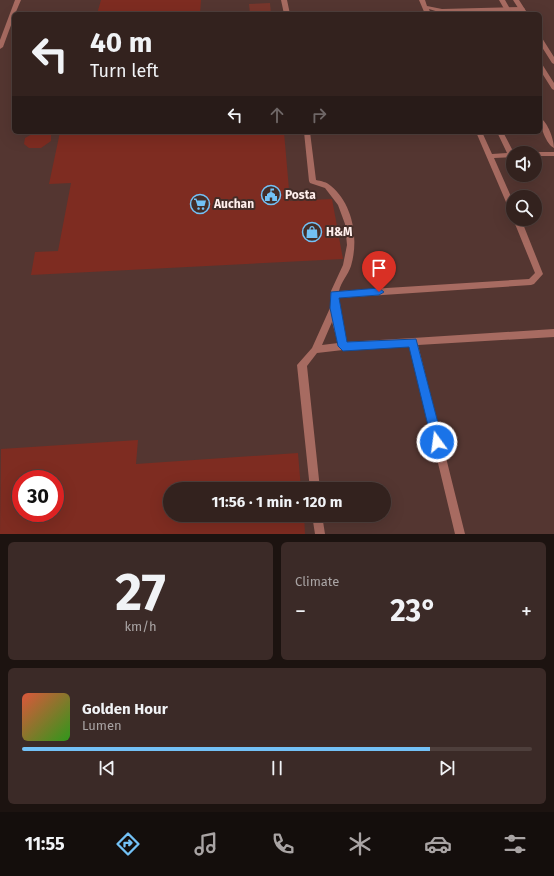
<!DOCTYPE html>
<meta charset="utf-8">
<style>
:root{--surface:#33221e;--page:#3b2a27;--text:#f1f3f6;--muted:#a9a4a4;--line:#4e3f3c;--accent:#73c1f6}
body{margin:0;font-family:"Fira Sans",sans-serif;background:var(--page);color:var(--text);height:100vh;display:flex;flex-direction:column;font-size:15px;white-space:nowrap}
*{box-sizing:border-box;margin:0}
p{font-size:13px;color:var(--muted)}
.icon{flex:none;width:22px;height:22px;fill:none;stroke:currentColor;stroke-width:2;stroke-linecap:round;stroke-linejoin:round}
.map{position:relative;height:534px;overflow:hidden}
.drawer{display:flex;flex-direction:column;gap:8px;padding:8px;background:#1c1310;flex:1}
.drawer>*{flex:none}
.banner{position:absolute;left:12px;top:12px;width:530px;height:122px;border-radius:6px;box-shadow:0 4px 16px #0002,0 0 0 1px var(--line);background:#33221e;color:var(--text);overflow:hidden}
.controls{position:absolute;left:506px;top:146px;display:grid;gap:8px}
.controls a{display:grid;place-items:center;width:36px;height:36px;border-radius:50%;background:var(--surface);box-shadow:0 4px 16px #0002,0 0 0 1px var(--line);font-size:20px}
.speed{position:absolute;left:12px;top:470px;display:flex;gap:8px;font-size:20px;font-weight:700;text-align:center}
.speed>*{display:grid;place-content:center;width:52px;height:52px;border-radius:50%;background:var(--surface);box-shadow:0 4px 16px #0002,0 0 0 1px var(--line);line-height:1}
.speed .limit{border:6px solid #d22;background:#fff;color:#111}
.pin{position:absolute;display:grid;place-items:center;width:34px;height:34px;color:#fff;margin:-41px -17px;border-radius:50% 50% 50% 0;rotate:-45deg;box-shadow:0 0 4px #0007}
.pin .icon{rotate:45deg}
.me{position:absolute;width:44px;margin:-22px;rotate:346deg;stroke-linejoin:round;filter:drop-shadow(0 0 3px #0008)}
.turn{display:flex;align-items:center;gap:14px;height:84px;padding:0 12px;font-size:18px}
.turn .icon{width:52px;height:52px;stroke-width:2.5}
.turn b{display:block;font-size:28px;line-height:34px}
.lanes{display:flex;align-items:center;height:38px;padding:0 12px;background:#0003;justify-content:center;gap:20px;direction:ltr}
.lanes .off{opacity:.35}
.big{font-size:30px;font-weight:700;line-height:1.1}
.drawer .card{flex:1;display:flex;flex-direction:column;justify-content:center;gap:6px;min-width:0;padding:0 14px;border-radius:6px;background:var(--page)}
.drawer .dial{align-items:center;gap:0}
.dial b{font-size:52px;line-height:1}
.song{display:flex;align-items:center;gap:12px}
.cover{width:48px;height:48px;border-radius:6px;background:linear-gradient(135deg,hsl(10 70% 55%),hsl(110 70% 35%))}
.played{height:4px;border-radius:2px;background:linear-gradient(90deg,var(--accent) 80%,var(--line) 80%)}
.keys{display:flex;justify-content:space-around;direction:ltr}
.heat{display:flex;justify-content:space-between;align-items:center;font-size:22px;direction:ltr}
.drawer .tiles{flex:1;display:grid;gap:8px;grid-template-columns:1fr 1fr}
.card:last-child{grid-column:span 2}
.trip{position:absolute;left:163px;top:482px;width:228px;height:40px;border-radius:20px;background:var(--surface);box-shadow:0 4px 16px #0002,0 0 0 1px var(--line);font-weight:700;line-height:40px;text-align:center}
.menu{display:flex;height:64px;justify-content:space-around;align-items:center;background:#140e0c;color:var(--muted)}
.menu .icon{width:28px;height:28px}
.menu .current{color:var(--accent)}
.menu b{font-size:18px;color:var(--text)}
.map>svg:first-child{display:block}
.built{fill:#543631;fill-rule:evenodd}
.green{fill:#78362c}
.building{fill:#7e2c21;fill-rule:evenodd}
.lines{fill:none;stroke-linecap:round;stroke-linejoin:round}
.lane{fill:#a76b61;fill-rule:evenodd}
.street{fill:#a76b61;fill-rule:evenodd}
.route{fill:#1a73e8;stroke:#114b97}
.labels{text-anchor:middle;stroke-width:4;stroke-linejoin:round;paint-order:stroke}
.poi-label{font-size:12px;font-weight:bold;fill:#ffefec;stroke:#442d28;text-anchor:start}
</style>
<div class="map">
<svg width="554" height="534" viewBox="0 0 554 534">
<rect width="100%" height="100%" fill="#442d28"/>
<path class="built" d="M0,0H554V534H0ZM14,14H540V132H14ZM513,153H535V175H513ZM513,197H535V219H513ZM21,479H55V513H21ZM170,489H384V515H170Z"/>
<path class="green" d="M270,3L271,14H250L249,4Z"/>
<path class="building" d="M101,0H201L200,14H97Z
M36,132L49,133L51,135V141L41,148H29L24,144L25,138Z
M60,132H284L290,201L332,199L343,259L31,275L35,252L58,251L71,183L49,184Z
M138,440L136,464L298,453L301,489H170V515H304L305,534H0L1,449ZM21,479H55V513H21Z"/>
<g class="lines">
<path class="lane" d="M281,0H287L290,14H284Z
M419,0H425L427,6L442,9L522,7L525,9L522,11L442,13L429,9L431,14H425Z
M540,118C548,122 554,140 554,148C546,144 540,126 540,118Z
M304,132H310L316,180C321,181 327,182 331,186C353,204 359,239 351,266C348,275 341,282 339,291L529,279L535,273L513,219H521L543,274L534,284L531,285L338,298L339,314L346,342L413,338L416,339L417,342L416,345L413,346L343,350L317,353L307,366L320,489H310L297,365L312,348L330,308L331,291L343,265L347,245L345,224L338,205L325,188L310,183L309,181ZM332,322L338,343L322,345Z
M476,132H482L492,154L507,153L497,132H503L514,153L513,157L494,158L513,201V212L509,209Z
M535,152H554V156H535V153H532Z
M312,515H322L325,534H315Z"/>
<path class="street" d="M15,0H21L15,14H14V17L3,47L0,49V40Z
M499,0H505L513,14H507Z
M513,0H519L528,14H522Z
M540,37L542,38L554,57V64L552,63L540,44Z
M540,63L542,64L554,83V90L552,89L540,70Z
M554,329V337L418,345L465,534H455L409,342L410,339L413,338Z"/>
</g>
<path class="route" d="M379,288L384,292L379,295L339,298L347,342L416,339L443,442L441,445L437,447L433,445L432,442L409,347L343,351L338,346L330,308L331,292Z"/>
<defs>
<g id="civic-ring" transform="scale(1)"><circle r="9.5" fill="#442d28" stroke="#73c1f6" stroke-width="1.5"/><path d="M-.6-6.5H3V-4.5H.6V-3L4-1V1h2V6H-6V1h2V-1L-.6-3ZM-1.2 2.5V6h2.4V2.5Z" fill="#73c1f6"/></g>
<g id="supermarket-ring" transform="scale(1)"><circle r="9.5" fill="#442d28" stroke="#73c1f6" stroke-width="1.5"/><path d="M-6-5.5h2.5l.6 2H6L4.5 2H-2.5L-4.4-4H-6ZM-1.5 3.2a1.3 1.3 0 1 0 .1 0ZM3 3.2a1.3 1.3 0 1 0 .1 0Z" fill="#73c1f6"/></g>
<g id="shop-ring" transform="scale(1)"><circle r="9.5" fill="#442d28" stroke="#73c1f6" stroke-width="1.5"/><path d="M-5-2.5h2.3a2.7 3.5 0 0 1 5.4 0H5L5.5 6h-11ZM-1.5-2.5h3a1.5 2.3 0 0 0-3 0Z" fill="#73c1f6"/></g>
</defs>
<g fill-rule="evenodd">
<use href="#civic-ring" x="271" y="195"/>
<use href="#supermarket-ring" x="200" y="204"/>
<use href="#shop-ring" x="312" y="232"/>
</g>
<g class="labels">
<g class="poi-label">
<text x="285" y="199">Posta</text>
<text x="214" y="208">Auchan</text>
<text x="326" y="236">H&amp;M</text>
</g>
</g>
</svg>
<div class="controls">
<a><svg class="icon" aria-label="sound" viewBox="0 0 24 24"><path d="M4 9h4l5-4v14l-5-4H4zM17 9q2 3 0 6"/></svg></a>
<a><svg class="icon" aria-label="search" viewBox="0 0 24 24"><circle cx="10" cy="10" r="6"/><path d="M15 15l6 6"/></svg></a>
</div>
<div class="speed"><div class="limit">30</div></div>
<div class="pin" style="left:379px;top:292px;background:#d93025"><svg class="icon" aria-label="arrive" viewBox="0 0 24 24"><path d="M6 21V4h12l-3 4 3 4H6"/></svg></div>
<svg class="me" style="left:437px;top:442px" viewBox="-20 -20 40 40"><circle r="17" fill="#1a73e8" stroke="#fff" stroke-width="3"/><path d="M0-11L8 9 0 5-8 9z" fill="#fff"/></svg>
<div class="trip">11:56 · 1 min · 120 m</div>
<div class="banner">
<div class="turn"><svg class="icon" aria-label="left" viewBox="0 0 24 24"><path d="M17 20v-9H6M10 6l-5 5 5 5"/></svg><div><b>40 m</b>Turn left</div></div>
<div class="lanes"><svg class="icon" aria-label="left" viewBox="0 0 24 24"><path d="M17 20v-9H6M10 6l-5 5 5 5"/></svg><svg class="icon off" aria-label="ahead" viewBox="0 0 24 24"><path d="M12 20V5M6 11l6-6 6 6"/></svg><svg class="icon off" aria-label="right" viewBox="0 0 24 24"><path d="M7 20v-9h11M14 6l5 5-5 5"/></svg></div>
</div>
</div>
<section class="drawer">
<div class="tiles">
<div class="card dial"><b>27</b><p>km/h</p></div>
<div class="card"><p>Climate</p>
<div class="heat"><a>−</a><b class="big">23°</b><a>+</a></div>
</div>
<div class="card">
<div class="song"><i class="cover"></i><div><b>Golden Hour</b><p>Lumen</p></div></div>
<div class="played"></div>
<div class="keys"><svg class="icon" aria-label="previous" viewBox="0 0 24 24"><path d="M18 5L8 12l10 7zM5 5v14"/></svg><svg class="icon" aria-label="pause" viewBox="0 0 24 24"><path d="M8 5v14M16 5v14"/></svg><svg class="icon" aria-label="next" viewBox="0 0 24 24"><path d="M6 5l10 7-10 7zM19 5v14"/></svg></div>
</div>
</div>
</section>
<nav class="menu">
<b>11:55</b>
<svg class="icon current" aria-label="directions" viewBox="0 0 24 24"><path d="M12 3l9 9-9 9-9-9zM9 14v-3h6M13 9l2 2-2 2"/></svg>
<svg class="icon" aria-label="music" viewBox="0 0 24 24"><path d="M9 18V5l10-2v13"/><circle cx="6" cy="18" r="3"/><circle cx="16" cy="16" r="3"/></svg>
<svg class="icon" aria-label="phone" viewBox="0 0 24 24"><path d="M5 4h4l2 5-3 2q2 4 5 5l2-3 5 2v4C11 20 4 13 5 4z"/></svg>
<svg class="icon" aria-label="climate" viewBox="0 0 24 24"><path d="M12 3v18M4 7l16 10M4 17L20 7"/></svg>
<svg class="icon" aria-label="car" viewBox="0 0 24 24"><path d="M5 17H2v-5l4-1 3-4h7l3 4 3 1v5h-3M9 17h6M6 11h13"/><circle cx="7" cy="17" r="2"/><circle cx="17" cy="17" r="2"/></svg>
<svg class="icon" aria-label="filters" viewBox="0 0 24 24"><path d="M4 7h16M4 17h16"/><circle cx="9" cy="7" r="2"/><circle cx="15" cy="17" r="2"/></svg>
</nav>
